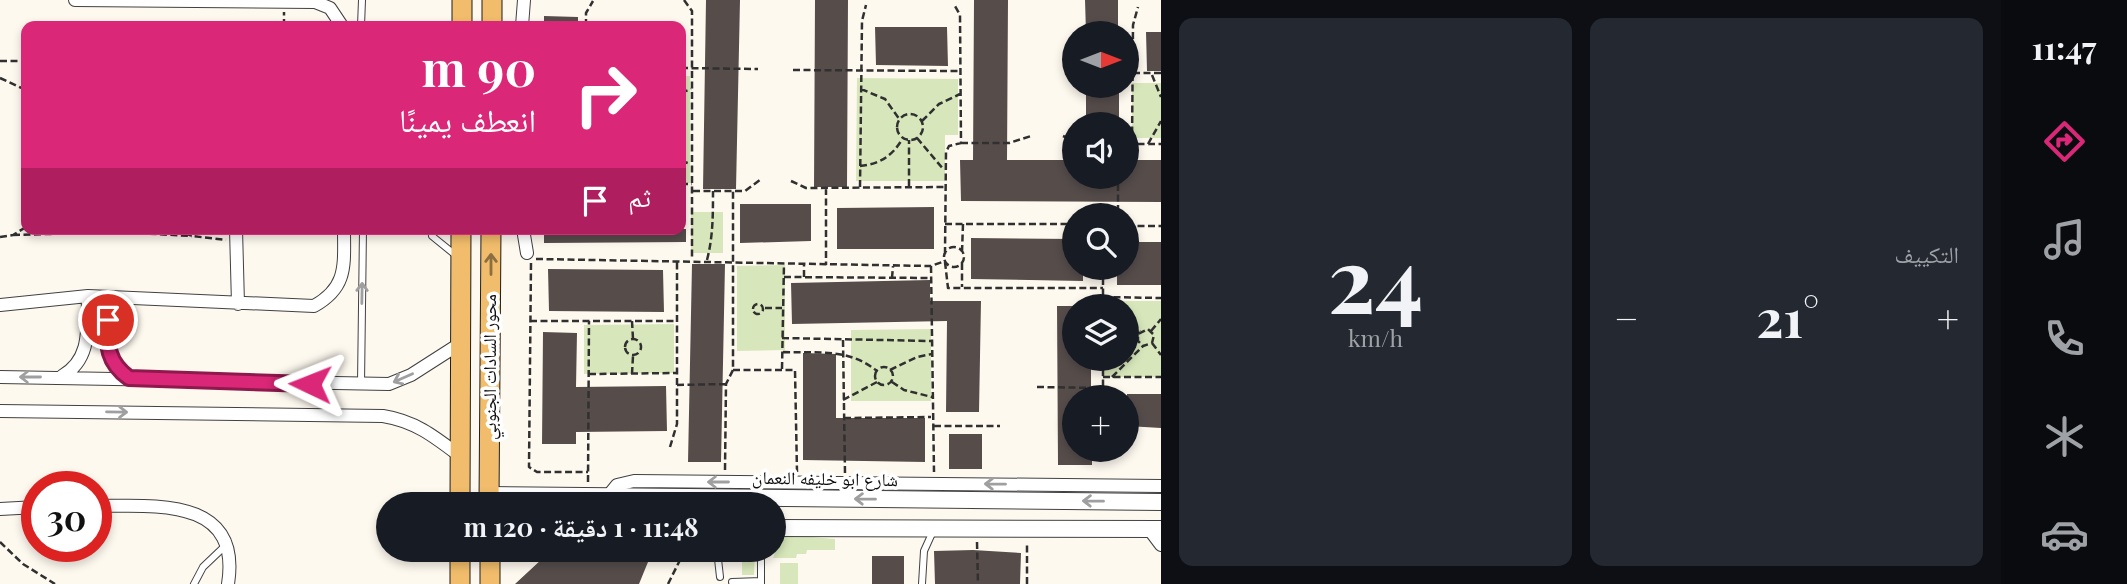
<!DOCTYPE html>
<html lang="ar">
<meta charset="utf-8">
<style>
:root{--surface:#171b24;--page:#242831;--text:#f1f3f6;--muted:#9ea1a6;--accent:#db2777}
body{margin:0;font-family:"Playfair Display","Noto Naskh Arabic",serif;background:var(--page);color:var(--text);direction:rtl;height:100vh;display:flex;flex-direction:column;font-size:26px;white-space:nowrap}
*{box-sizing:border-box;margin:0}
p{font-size:23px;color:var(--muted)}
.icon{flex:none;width:38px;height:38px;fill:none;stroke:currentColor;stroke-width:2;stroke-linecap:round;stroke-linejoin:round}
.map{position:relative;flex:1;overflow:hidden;direction:ltr}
.sheet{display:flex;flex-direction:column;gap:18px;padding:18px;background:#0d0f14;width:840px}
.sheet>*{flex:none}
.guide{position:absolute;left:21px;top:21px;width:665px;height:214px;border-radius:14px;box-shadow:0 4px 10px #0003;direction:rtl;background:#db2777;color:#fff;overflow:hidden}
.needle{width:46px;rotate:90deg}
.controls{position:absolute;left:1062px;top:21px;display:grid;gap:14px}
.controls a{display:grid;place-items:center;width:77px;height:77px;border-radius:50%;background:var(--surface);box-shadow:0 4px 10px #0003;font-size:35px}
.speed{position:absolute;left:21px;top:471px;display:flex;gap:14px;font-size:35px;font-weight:700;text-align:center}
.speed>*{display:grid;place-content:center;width:91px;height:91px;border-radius:50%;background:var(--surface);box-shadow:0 4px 10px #0003;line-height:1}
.speed .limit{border:10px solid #d22;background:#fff;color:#111}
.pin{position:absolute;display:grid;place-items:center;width:60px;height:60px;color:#fff;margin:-30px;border:4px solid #fff;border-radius:50%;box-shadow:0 2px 7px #0007}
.me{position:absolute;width:77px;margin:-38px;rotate:272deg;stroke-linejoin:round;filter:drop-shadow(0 0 5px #0008)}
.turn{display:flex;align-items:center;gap:24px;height:147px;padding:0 35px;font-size:32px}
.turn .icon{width:91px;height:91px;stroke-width:2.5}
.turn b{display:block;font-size:49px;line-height:60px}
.then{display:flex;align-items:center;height:66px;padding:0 35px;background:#0003;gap:14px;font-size:26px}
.big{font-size:52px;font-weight:700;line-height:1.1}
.sheet .card{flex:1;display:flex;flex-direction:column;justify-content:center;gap:10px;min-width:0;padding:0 24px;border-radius:14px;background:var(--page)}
.sheet .dial{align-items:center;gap:0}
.dial b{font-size:91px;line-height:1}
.heat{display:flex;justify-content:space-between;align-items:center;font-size:38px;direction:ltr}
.sheet .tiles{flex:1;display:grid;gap:18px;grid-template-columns:repeat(2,1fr)}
.trip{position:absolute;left:376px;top:492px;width:410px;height:70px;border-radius:35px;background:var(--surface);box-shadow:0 4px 10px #0003;font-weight:700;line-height:70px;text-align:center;direction:rtl}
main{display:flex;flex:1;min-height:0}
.dock{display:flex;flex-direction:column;width:126px;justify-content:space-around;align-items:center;background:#090b0e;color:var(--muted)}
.dock .icon{width:49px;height:49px}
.dock .current{color:var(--accent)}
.dock b{font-size:32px;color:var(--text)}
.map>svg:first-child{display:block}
.green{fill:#d8e7bb}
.building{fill:#564d4b}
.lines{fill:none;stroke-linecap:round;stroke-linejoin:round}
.service-casing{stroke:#414141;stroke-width:8}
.minor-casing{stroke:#414141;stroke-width:14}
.tertiary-casing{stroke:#414141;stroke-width:18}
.primary-casing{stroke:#1f1f1f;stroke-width:21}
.path{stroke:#303030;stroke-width:2.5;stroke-dasharray:7 3.5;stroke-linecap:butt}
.service{stroke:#fff;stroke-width:6}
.minor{stroke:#fff;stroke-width:12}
.tertiary{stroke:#fff;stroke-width:16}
.primary{stroke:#f1bd6c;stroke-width:19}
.oneway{stroke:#8b6e42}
.oneway2{stroke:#9f9f9f}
.route-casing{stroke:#8e194d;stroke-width:18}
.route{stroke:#db2777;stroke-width:12}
.labels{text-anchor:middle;stroke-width:7;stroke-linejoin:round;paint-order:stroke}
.street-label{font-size:18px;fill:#0e0e0e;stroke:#fff}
</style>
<main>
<nav class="dock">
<b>11:47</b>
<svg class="icon current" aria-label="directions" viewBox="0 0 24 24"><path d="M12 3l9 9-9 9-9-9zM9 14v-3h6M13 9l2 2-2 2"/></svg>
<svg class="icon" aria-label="music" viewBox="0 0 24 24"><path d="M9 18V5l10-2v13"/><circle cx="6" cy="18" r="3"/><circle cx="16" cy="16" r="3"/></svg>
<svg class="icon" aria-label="phone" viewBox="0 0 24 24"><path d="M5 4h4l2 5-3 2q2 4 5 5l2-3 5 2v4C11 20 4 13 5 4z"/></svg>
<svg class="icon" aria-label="climate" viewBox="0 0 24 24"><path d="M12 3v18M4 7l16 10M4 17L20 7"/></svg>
<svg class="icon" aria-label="car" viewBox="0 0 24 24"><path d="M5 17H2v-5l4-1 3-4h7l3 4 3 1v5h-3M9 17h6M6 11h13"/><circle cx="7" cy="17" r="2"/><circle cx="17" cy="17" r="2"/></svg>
</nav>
<section class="sheet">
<div class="tiles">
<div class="card"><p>التكييف</p>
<div class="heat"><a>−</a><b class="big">21°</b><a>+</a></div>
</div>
<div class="card dial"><b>24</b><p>km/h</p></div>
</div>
</section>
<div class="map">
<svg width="1161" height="584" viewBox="0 0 1161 584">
<rect width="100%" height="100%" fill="#fef9ef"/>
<path class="green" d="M681,76H690V183H681Z
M857,78L958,79V135H945V181H856Z
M1132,83H1161V138H1132Z
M691,212H723V253H691Z
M785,265V350L737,351V266Z
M1102,301H1161V377H1102V359H1127V306H1102Z
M674,324V373L584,374V325Z
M931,329V401H851V330Z
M788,535L835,539V550H807L806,554H797L796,558H773L779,541Z
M742,550H755L754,575H742Z
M780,563H798V584H780Z"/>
<path class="building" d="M706,0H740L736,189H703Z
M815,0H848L847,187H814Z
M974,0H1008L1007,160H1074V177H1127V160H1161V202L961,201L960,160H973Z
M1085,0H1118V33H1086Z
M544,16L578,17V26H544Z
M875,27H947L948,66L876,65Z
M1146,32H1161V71H1147Z
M1086,86H1119V124H1086Z
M740,204H811V241L740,243Z
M934,207V249H837V208Z
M544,229H686V242L544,243Z
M971,238L1074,239V268H1083V281L971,279Z
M1127,242H1161V285H1117V268H1127Z
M692,264H725L721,462H688Z
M548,269L663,270L664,312L549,311Z
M930,280V301H981L979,412H946L947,321L792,324L791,283Z
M1057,306H1074V359H1091V397H1074V450H1092V465H1058Z
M543,332L577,333L576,387L666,386L667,431L576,432V444H542Z
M803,353L836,354V418H925V462L803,460Z
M1127,394H1161V428L1127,426Z
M949,434H982V469H949Z
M973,550L1021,553L1020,584H935L934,551Z
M572,551V561L648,562L639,584H515L542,559Z
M872,556H904V584H872Z"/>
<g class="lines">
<g class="service-casing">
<path id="service" d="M361,26L362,0
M431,229L432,236L458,257
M361,384L363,229
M717,550L720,577
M494,561L508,550
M732,582L761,581
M194,584L203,567L224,547
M761,584V550
M922,584L924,551L934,529"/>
</g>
<g class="minor-casing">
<path id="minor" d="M75,0L315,2L330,8L342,26
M522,26L524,0
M236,229L238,304
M523,229L527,253
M109,297C108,328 101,356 128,378
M0,305L88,296L314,306C348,287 344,265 344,229
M62,376C92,359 87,327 88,296
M0,377L389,384L411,375L461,343
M0,411L383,416C415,421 435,437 460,456
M608,496L617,485L634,481L1161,486
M96,506C153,506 242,496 228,584
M0,509L37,507
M1149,529L1161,545"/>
</g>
<g class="tertiary-casing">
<path id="tertiary" d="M489,495L1161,502
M774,528L1161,529"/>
</g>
<g class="primary-casing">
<path id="primary" d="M462,26V0
M492,26V0
M460,504L461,229
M489,504L491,229
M460,584V550
M490,584V550"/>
</g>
<path class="path" d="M684,0L692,11V260
M284,26V12
M586,26V13L593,1
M0,61H26
M681,68L758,69
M793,70L960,71
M1133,73H1161
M1152,75L1161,97
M0,78L26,90
M861,89L885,99L900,120
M681,93L691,89
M897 127a13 13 0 1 1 26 0a13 13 0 1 1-26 0Z
M922,121L939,104L960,94
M1063,136L1074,141
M917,138L944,170
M961,143H1009L1031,136
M1127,144H1161
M1132,144L1133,25L1138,7
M1148,144L1161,121
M681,161L691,164
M860,166C881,164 893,155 903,138
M791,181L806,188L946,187
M681,184H692
M909,186V140
M860,187L862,21L866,5
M826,188V265
M693,191H745L760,180
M1118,212V177
M1112,215L1118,212L1124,215
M945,224H1074
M1127,226H1161
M175,229L192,236L226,240
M13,235L117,232L192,236
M0,237L13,235L26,227
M944 257a10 10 0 1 1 20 0a10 10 0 1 1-20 0Z
M962,252L963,224
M945,254L946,152L949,146L961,143L960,15L955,6
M536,259L931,266L945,261
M707,260C713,237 713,215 713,191
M945,262L948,288H1103
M531,263L529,467L537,472H588
M962,263V287
M931,266L934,472
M784,277L931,278
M804,277V264
M892,278L893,266
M1103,297L1161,298
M1114,298L1121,306
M753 309a5 5 0 1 1 10 0a5 5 0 1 1-10 0Z
M1103,306V268
M765,308H782
M1127,314L1140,331
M530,321H677
M632,321L633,339
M1151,331L1161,319
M782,338L931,341
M625 347a8 8 0 1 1 16 0a8 8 0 1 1-16 0Z
M843,340L845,473
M1152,343L1161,355
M783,352C817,353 849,348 877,371
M875 376a9 9 0 1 1 18 0a9 9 0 1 1-18 0Z
M782,369L784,264
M733,370H795L797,472
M890,370L917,357L932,354
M589,374L676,373
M632,374L633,356
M1103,377H1161
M1112,377L1143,346L1152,343L1154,335L1148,329L1138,334V341L1143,346
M892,382L904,390L932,397
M677,385L726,384
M1037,387L1103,388
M1103,397V359
M843,400L877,382
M844,418L931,417
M934,426H1000
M670,447L677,424V260
M725,470L726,384L733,370V191
M588,482L589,321
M0,542L23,564L55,584
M977,542L978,584
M638,550L708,556
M668,584L685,550
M1027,584V542"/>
<use href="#service" class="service"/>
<use href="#minor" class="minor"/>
<use href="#tertiary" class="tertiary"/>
<use href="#primary" class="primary"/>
</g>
<defs><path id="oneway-shaft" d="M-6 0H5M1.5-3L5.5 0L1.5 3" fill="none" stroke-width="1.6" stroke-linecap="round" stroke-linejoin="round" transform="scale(1.75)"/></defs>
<use class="oneway" href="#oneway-shaft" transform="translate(491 264) rotate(-90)"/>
<g class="oneway2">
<use href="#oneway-shaft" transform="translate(362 293) rotate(-89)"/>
<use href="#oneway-shaft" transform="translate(30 377) rotate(-180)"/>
<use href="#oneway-shaft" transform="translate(403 378) rotate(156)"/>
<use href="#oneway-shaft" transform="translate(117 412) rotate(1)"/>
<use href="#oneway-shaft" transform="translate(718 482) rotate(-180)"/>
<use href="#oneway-shaft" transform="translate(995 484) rotate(-179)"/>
<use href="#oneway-shaft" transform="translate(865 499) rotate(-179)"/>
<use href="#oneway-shaft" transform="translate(1093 501) rotate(-179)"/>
</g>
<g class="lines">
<g class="route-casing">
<path id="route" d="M108,320C107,346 107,362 129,378L310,384"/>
</g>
<use href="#route" class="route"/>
</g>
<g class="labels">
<g class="street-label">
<text transform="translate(490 367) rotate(-90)" y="6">محور السادات الجنوبي</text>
<text transform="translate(825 479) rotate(1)" y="6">شارع ابو خليفه النعمان</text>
</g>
</g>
</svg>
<div class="controls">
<a><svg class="needle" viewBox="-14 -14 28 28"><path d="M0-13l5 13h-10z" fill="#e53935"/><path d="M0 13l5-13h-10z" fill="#9ea1a6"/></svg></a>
<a><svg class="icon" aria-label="sound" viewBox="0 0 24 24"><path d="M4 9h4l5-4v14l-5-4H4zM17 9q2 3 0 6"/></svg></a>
<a><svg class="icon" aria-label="search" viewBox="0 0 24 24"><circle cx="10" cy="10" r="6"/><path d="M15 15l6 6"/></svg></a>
<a><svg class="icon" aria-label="layers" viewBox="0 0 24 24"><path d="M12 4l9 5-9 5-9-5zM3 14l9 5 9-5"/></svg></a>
<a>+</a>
</div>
<div class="speed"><div class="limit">30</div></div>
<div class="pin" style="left:108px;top:320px;background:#d93025"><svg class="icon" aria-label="arrive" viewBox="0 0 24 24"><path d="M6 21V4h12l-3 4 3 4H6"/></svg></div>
<svg class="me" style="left:310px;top:384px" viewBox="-20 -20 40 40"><path d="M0-17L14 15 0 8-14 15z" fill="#db2777" stroke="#fff" stroke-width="4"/></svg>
<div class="trip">11:48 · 1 دقيقة · 120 m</div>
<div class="guide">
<div class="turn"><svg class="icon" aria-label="right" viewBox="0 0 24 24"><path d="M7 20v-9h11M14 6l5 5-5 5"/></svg><div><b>90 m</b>انعطف يمينًا</div></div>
<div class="then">ثم<svg class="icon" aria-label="arrive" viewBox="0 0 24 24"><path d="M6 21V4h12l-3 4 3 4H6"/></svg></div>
</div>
</div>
</main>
